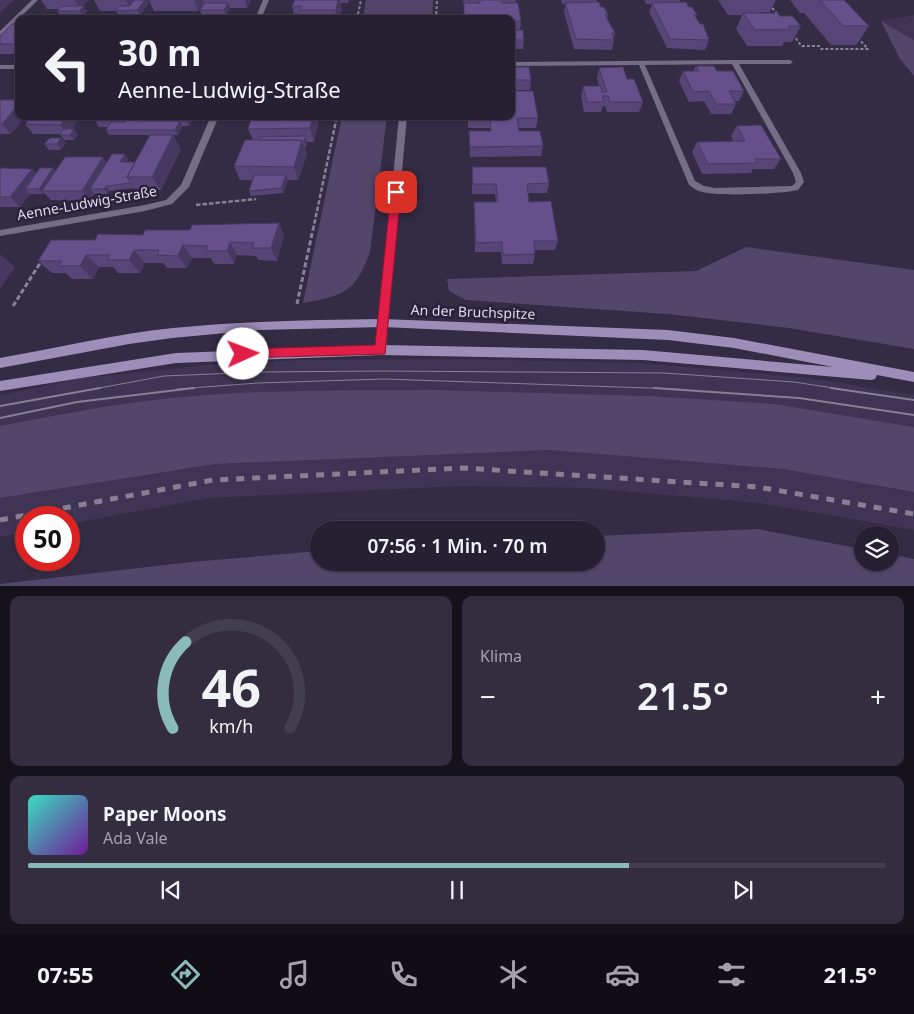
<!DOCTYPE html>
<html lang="de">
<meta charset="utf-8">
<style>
:root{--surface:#272033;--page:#332d3f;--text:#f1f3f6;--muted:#a4a3ac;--line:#433e4e;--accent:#8bbbb9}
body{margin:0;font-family:"Noto Sans",sans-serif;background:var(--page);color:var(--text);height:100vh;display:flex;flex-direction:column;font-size:19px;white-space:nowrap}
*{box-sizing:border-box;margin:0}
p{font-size:16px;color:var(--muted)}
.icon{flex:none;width:28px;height:28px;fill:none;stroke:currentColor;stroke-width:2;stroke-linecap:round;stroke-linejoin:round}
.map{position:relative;height:586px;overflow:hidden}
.drawer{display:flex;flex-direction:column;gap:10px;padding:10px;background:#15121c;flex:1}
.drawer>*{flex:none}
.top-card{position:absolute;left:15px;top:15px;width:500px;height:105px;border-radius:10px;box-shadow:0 1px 4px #0004,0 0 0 1px var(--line);background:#272033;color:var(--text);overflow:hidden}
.controls{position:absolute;left:854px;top:526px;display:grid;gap:10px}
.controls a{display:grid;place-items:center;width:45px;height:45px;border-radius:50%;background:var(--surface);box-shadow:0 1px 4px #0004,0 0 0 1px var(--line);font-size:25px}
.speed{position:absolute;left:15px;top:506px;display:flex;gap:10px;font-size:25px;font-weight:700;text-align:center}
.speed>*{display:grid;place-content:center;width:65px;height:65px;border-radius:50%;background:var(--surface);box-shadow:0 1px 4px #0004,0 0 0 1px var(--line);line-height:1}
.speed .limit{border:8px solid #d22;background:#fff;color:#111}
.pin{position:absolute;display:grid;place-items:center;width:42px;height:42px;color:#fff;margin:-21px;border-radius:10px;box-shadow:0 2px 8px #0006}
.me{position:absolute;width:55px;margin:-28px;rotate:88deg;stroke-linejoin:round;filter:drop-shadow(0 0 4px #0008)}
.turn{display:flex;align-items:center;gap:18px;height:105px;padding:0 20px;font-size:22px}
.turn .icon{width:65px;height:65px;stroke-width:2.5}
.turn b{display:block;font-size:35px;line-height:42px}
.big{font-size:38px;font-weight:600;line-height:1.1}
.drawer .card{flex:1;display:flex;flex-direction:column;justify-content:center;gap:8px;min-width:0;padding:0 18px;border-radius:10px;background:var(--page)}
.drawer .dial{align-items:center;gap:0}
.dial svg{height:130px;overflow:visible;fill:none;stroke:var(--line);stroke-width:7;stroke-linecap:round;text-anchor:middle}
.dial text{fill:var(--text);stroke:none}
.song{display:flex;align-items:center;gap:15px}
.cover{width:60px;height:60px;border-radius:8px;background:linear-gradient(135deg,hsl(170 70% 55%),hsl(280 70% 35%))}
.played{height:5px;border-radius:2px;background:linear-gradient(90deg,var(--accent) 70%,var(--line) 70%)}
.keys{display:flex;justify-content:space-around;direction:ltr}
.heat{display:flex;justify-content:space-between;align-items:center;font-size:28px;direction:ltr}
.drawer .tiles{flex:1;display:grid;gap:10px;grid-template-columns:1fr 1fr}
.card:last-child{grid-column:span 2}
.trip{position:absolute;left:310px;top:521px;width:295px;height:50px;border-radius:25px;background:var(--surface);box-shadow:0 1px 4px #0004,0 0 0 1px var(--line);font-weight:600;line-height:50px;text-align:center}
.tabs{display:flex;height:80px;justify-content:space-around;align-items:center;background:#100d14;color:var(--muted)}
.tabs .icon{width:35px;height:35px}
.tabs .current{color:var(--accent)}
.tabs b{font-size:22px;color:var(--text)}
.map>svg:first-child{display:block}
.built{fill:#3f3453}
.green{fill:#53466b}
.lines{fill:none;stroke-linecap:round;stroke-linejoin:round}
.path-far2{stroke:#898297;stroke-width:2;stroke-dasharray:3 2;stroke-linecap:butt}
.path-far1{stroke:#898297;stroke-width:2.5;stroke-dasharray:4.5 2;stroke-linecap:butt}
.path{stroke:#898297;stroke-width:3;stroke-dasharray:5 2.5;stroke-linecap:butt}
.lane{fill:#756c88;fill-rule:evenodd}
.street{fill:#756c88;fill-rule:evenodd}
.secondary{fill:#9c8eb9;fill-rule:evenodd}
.tram-far1{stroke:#868094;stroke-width:1}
.tram{stroke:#868094;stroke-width:2}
.rail{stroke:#868094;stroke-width:5;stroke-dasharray:8 8;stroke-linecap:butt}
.wall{fill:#584578}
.shaded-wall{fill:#473861}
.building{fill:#66508b;stroke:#473861}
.route{fill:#e11d48;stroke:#92132f}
.labels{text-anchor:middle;stroke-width:5;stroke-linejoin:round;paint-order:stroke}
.street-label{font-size:14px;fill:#dfdbeb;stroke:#2a223a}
</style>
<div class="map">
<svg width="914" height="587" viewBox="0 0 914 587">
<rect width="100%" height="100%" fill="#342b44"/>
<path class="built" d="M914,15V40L881,21Z
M459,359L641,363L810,378L914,395V427L775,404L650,396L434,390L295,392L181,397L71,412L0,426V395L82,378L217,364L299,360Z
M549,450L783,469L914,492V530L759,503L586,488L462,486L209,498L69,524V518H26V532L0,537V498L216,464Z"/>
<path class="green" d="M366,0H433L432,19H363Z
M881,21L914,40V76L900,59Z
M342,116H387L370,252C356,292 343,296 303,303Z
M746,247L914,270V349L789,328L668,314L466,300L449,291L447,279L696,271Z
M434,390L650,396L775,404L914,427V492L783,469L549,450L216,464L0,498V426C60,414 119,403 180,397C264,389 349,391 434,390Z
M757,529L862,549V562H890V554L914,559V586H0V584L191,562L319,551V562H596V536Z"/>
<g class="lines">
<path class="path-far2" d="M766,0L778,15
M357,19L361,0
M436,19L437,0
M793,34L802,47
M802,46H819L821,49H868L858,38"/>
<path class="path-far1" d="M196,205L256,199
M313,230L337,116"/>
<path class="path" d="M297,304L313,229
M13,306L42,260"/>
<path class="lane" d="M32,0H38L0,37V31Z"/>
<path class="street" d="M263,0H269L261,19H255Z
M734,60H790L793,62L790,64H739L801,173L804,182L798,190C782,194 713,197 699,191C696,190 692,187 689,185L639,65L511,66V62ZM732,64L793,173L796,182L792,186L715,188L704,186L695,181L645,65Z
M0,65H19V69H0Z
M211,116H219L189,187L172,204L145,211L0,236V230L145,205L166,200L181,185Z
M399,116H407L386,350L385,353L381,355L377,353L376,350Z"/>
<path class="secondary" d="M383,319L668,330L734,338L914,372V382L877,375L875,379L871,380L643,360L381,355L176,363L0,391V381L176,353L381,345L643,350L833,367L734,348L668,340L383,327L259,330L172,338L129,344L0,368V358C57,348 115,334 173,328C243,321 313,320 383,319Z"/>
<path class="tram-far1" d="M94,389L164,376L260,372L381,371L664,373L794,382L840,389
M177,389L258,383L384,379L678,389"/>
<path class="tram" d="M654,388L799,398L914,415
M831,388L914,400
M0,406L100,388
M0,418L77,402L194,388"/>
<path class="rail" d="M0,520L213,480L463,468L758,487L914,514"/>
</g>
<path class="wall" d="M41,0H88L83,6L87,11L83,16H61L57,11L59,9H47Z
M94,0H147L149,3L140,15L119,16L116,11H100Z
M149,0H251L247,8H230L226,15H202L200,10L204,3V2L198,11H154Z
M295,0H349L348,3H340L342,9L339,18L342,19H276L294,15L292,6Z
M463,0H516V3L521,21L520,30L524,40L523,49H511V19H464V5Z
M561,0H597L596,2L608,15L607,19L615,33L614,38V40L612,50L574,49L564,12L565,4H562Z
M644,0H680V2L689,7L697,15L696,17L709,40L705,50L667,48L649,12L652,4H646Z
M718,0H776L770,12H762L761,13L780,16L801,26L792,42H784L782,46H747L736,29L742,15H728Z
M790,0H844L869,26L856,45H831L804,13H800Z
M19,24V54H0V36Z
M696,66L717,71L744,91L739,101H734L736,104L731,114H711L704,101L689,102L679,81L683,71H693Z
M511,67L531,80L530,90H514L538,118L536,128H518L519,131L543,146L541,156L470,157L469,131H490V128H468V116H511Z
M599,68L627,79L643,102L639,112H607L605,106H603L601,112H584L581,96L583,86H599L597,78Z
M0,100L19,116H25L11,134H0Z
M31,116H81L72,129L78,135L74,140H64L60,134H33L25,124Z
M92,116H141L144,121H153L151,116H194L189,126H182L178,135H109L106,130L107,127H99Z
M319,119L314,142H307L306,147H304L307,154L298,180H288L283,193L251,196L249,191L252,180H240L234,166L253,140L248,129Z
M737,126L781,159L774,169H753L751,173L702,174L692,152L697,142H734L731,136Z
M61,138L66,143L61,150H49L44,144Z
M181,149L161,190H136L134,188L110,191L108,194H94L90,201L51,200L44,193L43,194H30L20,207H0V168L32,169L36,173L56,171L107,162L125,154L128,159L126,162H135Z
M472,167L549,183L547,193H528L529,202L558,241L555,250H535V254L533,264H502L501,252H475L474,202H496L495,194H472Z
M279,223L284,236L277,261L259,260L256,256L237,255L234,264H214L211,258H192L187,268H167L163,263H145L140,273H118L113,267H99L93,279H72L66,273H52L38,261L95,240L190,230Z"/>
<path class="shaded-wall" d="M0,0H14L4,9L0,3Z
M75,0H88L80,9Z
M126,0H140L132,11Z
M145,0H147L149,3L140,15L137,10Z
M194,0H203L204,2L198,11Z
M245,0H251L247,8Z
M338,0H340L342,9L339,19H337L336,10Z
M228,3L230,8L226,15L224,10Z
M0,4H1L4,9L0,13Z
M84,6L87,11L83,16L79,11Z
M19,104V116H25L11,134L2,124Z
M67,116H81L68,135L60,125Z
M121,116H135L128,127Z
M141,116L144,122L138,121Z
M184,116H194L189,126Z
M313,116H318L319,119L314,142L310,128Z
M180,121L182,126L178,135L175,130Z
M74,129L78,135L74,140L70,135Z
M173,135L181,149L161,190L152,177Z
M306,136L307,142L306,147L304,141Z
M61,138L66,143L61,150L57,144Z
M302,140L307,154L298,180L294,167Z
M125,154L128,159L123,168L120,162Z
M103,157L110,167L90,189L94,194L90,201L82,191Z
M53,168L58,174L42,191L44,193L43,194L39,189Z
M32,169L41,179L25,189L30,194L20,207L10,197Z
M286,175L288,180L283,193L281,188Z
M106,186L110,191L108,194L104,189Z
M279,223L284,236L277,261L271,248Z
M230,242L237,255L234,264L227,251Z
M183,245L192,258L187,268L178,256Z
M134,250L145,263L140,273L129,260Z
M0,254L15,267L0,289Z
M86,255L99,267L93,279L80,266Z"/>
<path class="building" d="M134,0H145L137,10L116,11L119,6H130Z
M295,0H338L336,10H300L302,6H292Z
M480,0H502V3H518L521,21H511V19H464V3H480Z
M820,0H844L869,26H843Z
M599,2L601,7H604L608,15H605L615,33H612L614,40L576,39L565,3Z
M686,2L689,7H692L697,15H694L700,24H703L709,40L670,39L652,3Z
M204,3H228L224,10H200Z
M62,6H84L79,11H57Z
M743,13H778L780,16H792L801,26H788L791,29L755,30Z
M301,14L302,19H276L278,15Z
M160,16H186L184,19H158Z
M106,18H133L132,19H105Z
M314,18H342L341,19H314Z
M12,24H19V44H0V36Z
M511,30H523L524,40H511Z
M696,66H714L717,71H733L744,91H729L736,104H716L709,91L693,92L683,71H699Z
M511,67H529L531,80H513L514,91H533L538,118H517L519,131H540L543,146L470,147L469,131H491L490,118H469V116H511Z
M623,67L627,79H634L643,102H610L608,96H602L604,102H587L583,86H600L602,92H607L599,68Z
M0,100H19V104L2,124H0Z
M31,116H67L60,125L25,124Z
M128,116H141L138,121H180L175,130H106L111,122H125Z
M252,116H313L310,128L248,129Z
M761,125L781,159H755L757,163L708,164L697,142L745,141L737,126Z
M64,129H74L70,135H60Z
M150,135H173L152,177H127Z
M306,136L304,141L302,142V140H260L261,137Z
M50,138H61L57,144H44Z
M245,140H302L294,167L234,166Z
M112,154H125L120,162H135L127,177L131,183L106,186L104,189H90Z
M65,157H103L82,191H42Z
M472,167H546L549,183L527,184L529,202L551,201L558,241H534L535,254L503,255L502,242L476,243L474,202H498L496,184H473Z
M0,168L32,169L10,197H0Z
M40,168H53L39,189H25Z
M254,175H286L281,188L249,191Z
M279,223L271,248H252L254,243L230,242L227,251H206L208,246L183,245L178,256L157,255L159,250H134L129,260H107L110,255H86L80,266H58L62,261H38L51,240H95L98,234L143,235L145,230H190L192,225Z"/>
<path class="route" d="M396,188L401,192L385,354L239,358L237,354L239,350L243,349L375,345L391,192Z"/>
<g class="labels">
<g class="street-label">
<text transform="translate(87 203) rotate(-10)" y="5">Aenne-Ludwig-Straße</text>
<text transform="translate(473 312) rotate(2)" y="5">An der Bruchspitze</text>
</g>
</g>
</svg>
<div class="controls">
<a><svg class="icon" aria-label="layers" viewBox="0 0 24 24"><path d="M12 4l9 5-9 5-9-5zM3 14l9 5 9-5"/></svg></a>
</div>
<div class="speed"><div class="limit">50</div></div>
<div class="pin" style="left:396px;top:192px;background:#d93025"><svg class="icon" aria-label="arrive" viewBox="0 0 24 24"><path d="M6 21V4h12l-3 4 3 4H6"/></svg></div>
<svg class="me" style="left:243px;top:354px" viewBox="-20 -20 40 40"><circle r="19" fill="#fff"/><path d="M0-13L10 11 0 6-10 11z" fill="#e11d48"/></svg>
<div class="trip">07:56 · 1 Min. · 70 m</div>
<div class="top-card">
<div class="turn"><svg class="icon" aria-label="left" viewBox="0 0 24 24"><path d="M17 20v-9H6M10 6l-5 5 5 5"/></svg><div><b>30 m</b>Aenne-Ludwig-Straße</div></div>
</div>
</div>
<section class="drawer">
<div class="tiles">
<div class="card dial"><svg viewBox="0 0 100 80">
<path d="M14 69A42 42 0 1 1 86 69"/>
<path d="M14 69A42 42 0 0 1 22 16" stroke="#8bbbb9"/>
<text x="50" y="56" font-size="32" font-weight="700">46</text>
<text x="50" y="72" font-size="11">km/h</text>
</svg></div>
<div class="card"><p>Klima</p>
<div class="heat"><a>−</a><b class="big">21.5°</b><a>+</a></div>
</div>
<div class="card">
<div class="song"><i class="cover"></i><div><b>Paper Moons</b><p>Ada Vale</p></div></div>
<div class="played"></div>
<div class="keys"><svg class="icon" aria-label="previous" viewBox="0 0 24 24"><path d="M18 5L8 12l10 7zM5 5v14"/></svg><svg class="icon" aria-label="pause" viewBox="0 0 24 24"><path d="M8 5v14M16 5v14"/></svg><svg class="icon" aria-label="next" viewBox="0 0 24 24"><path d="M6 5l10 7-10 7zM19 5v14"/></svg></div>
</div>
</div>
</section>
<nav class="tabs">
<b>07:55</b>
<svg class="icon current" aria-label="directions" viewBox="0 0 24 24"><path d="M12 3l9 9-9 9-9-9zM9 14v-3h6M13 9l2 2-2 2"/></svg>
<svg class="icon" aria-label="music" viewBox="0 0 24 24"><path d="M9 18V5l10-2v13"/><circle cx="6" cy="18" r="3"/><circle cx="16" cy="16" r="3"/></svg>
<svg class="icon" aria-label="phone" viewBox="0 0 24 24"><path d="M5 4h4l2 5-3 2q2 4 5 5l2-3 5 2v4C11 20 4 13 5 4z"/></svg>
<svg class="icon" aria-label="climate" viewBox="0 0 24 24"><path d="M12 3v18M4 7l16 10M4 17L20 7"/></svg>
<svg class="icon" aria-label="car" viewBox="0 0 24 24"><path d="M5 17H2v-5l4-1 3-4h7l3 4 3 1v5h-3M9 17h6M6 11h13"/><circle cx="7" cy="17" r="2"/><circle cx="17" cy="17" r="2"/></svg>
<svg class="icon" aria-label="filters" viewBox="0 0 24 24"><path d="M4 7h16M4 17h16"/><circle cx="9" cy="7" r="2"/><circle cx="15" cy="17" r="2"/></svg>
<b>21.5°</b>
</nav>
